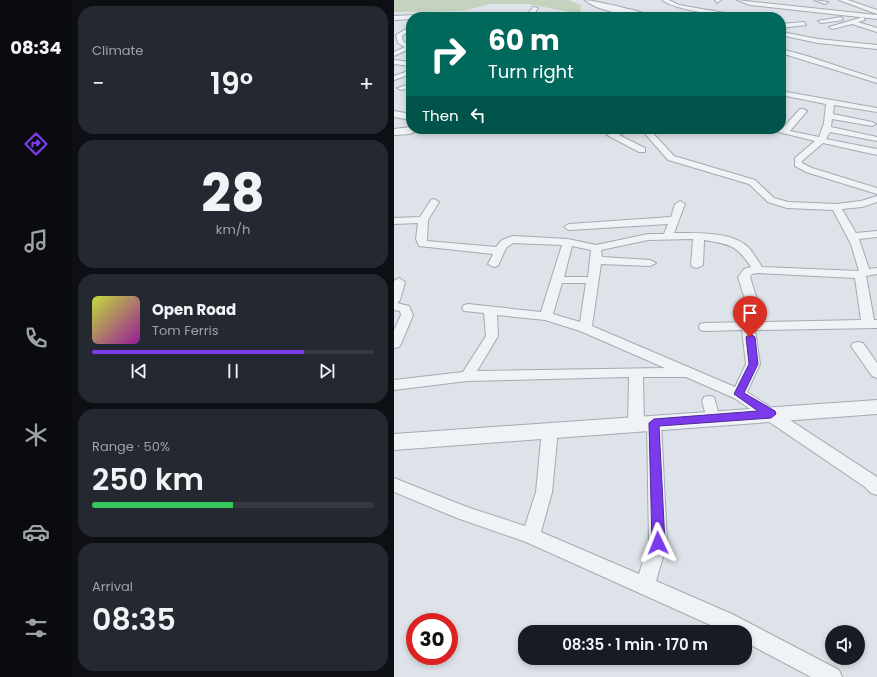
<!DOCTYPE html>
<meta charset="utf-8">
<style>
:root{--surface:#171b24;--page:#242831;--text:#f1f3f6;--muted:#9ea1a6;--line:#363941;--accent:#7c3aed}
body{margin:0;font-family:Poppins,sans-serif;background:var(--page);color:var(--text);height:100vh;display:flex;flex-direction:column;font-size:15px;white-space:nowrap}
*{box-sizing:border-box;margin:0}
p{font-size:13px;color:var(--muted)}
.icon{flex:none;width:22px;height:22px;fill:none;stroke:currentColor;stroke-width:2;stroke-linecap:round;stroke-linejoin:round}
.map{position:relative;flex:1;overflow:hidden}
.panel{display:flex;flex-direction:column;gap:6px;padding:6px;background:#0d0f14;width:322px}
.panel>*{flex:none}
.hud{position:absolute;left:12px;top:12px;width:380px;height:122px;border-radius:16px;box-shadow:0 2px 6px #0003;background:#00695c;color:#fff;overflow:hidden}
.buttons{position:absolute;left:431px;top:625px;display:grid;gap:8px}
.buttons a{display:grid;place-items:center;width:40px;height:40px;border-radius:50%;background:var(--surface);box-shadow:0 2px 6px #0003;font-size:20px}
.speed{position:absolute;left:12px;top:613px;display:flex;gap:8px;font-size:20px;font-weight:700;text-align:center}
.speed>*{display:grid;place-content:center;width:52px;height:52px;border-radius:50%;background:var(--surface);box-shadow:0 2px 6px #0003;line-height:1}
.speed .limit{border:6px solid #d22;background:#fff;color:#111}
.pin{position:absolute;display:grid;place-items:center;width:34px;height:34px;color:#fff;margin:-41px -17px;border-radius:50% 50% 50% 0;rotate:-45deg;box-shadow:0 0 4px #0007}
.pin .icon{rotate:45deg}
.me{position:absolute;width:44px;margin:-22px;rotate:358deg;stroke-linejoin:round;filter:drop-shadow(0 0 3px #0008)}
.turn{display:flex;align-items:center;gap:14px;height:84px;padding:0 16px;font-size:18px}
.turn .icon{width:52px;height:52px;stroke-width:2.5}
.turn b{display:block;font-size:28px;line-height:34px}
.then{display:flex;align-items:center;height:38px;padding:0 16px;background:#0003;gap:8px;font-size:15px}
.big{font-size:30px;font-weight:600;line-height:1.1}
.panel .card{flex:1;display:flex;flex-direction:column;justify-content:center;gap:6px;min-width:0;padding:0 14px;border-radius:16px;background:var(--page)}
.panel .dial{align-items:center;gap:0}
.dial b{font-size:52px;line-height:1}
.song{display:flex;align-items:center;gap:12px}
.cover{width:48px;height:48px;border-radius:6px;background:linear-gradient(135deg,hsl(70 70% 55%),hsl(300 70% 35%))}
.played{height:4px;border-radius:2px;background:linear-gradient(90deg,var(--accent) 75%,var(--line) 75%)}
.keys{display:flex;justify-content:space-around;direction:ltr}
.heat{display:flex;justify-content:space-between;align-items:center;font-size:22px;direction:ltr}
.charge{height:6px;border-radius:3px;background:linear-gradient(90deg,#34c759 50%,var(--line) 0)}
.trip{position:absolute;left:124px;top:625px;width:234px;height:40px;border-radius:16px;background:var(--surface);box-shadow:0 2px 6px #0003;font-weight:600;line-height:40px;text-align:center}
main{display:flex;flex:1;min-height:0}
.tab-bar{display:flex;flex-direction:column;width:72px;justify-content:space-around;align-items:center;background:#090b0e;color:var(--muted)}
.tab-bar .icon{width:28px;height:28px}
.tab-bar .on{color:var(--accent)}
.tab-bar b{font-size:18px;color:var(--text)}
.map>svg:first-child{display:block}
.green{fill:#c5d3be}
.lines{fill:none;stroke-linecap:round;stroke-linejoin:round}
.minor-casing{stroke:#a2aab2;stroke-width:2}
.tertiary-casing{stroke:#a2aab2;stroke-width:2}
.minor{fill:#f0f3f6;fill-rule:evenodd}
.tertiary{fill:#f0f3f6;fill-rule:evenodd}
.route{fill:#7c3aed;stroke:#51269a}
</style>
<main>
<nav class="tab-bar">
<b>08:34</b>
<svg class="icon on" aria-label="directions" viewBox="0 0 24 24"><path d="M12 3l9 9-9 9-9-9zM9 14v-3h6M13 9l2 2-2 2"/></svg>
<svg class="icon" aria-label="music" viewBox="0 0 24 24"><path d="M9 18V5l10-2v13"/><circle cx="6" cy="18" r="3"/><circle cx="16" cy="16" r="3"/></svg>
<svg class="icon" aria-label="phone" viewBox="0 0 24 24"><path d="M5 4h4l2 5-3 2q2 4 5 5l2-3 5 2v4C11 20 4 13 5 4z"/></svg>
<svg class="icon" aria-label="climate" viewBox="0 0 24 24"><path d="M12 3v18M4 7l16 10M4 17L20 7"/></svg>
<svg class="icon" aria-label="car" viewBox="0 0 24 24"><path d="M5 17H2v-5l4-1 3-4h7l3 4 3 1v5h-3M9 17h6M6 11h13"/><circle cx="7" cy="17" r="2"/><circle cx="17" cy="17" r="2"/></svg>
<svg class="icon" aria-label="filters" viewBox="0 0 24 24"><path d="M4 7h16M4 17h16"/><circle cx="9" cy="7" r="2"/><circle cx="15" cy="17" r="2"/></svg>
</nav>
<section class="panel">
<div class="card"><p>Climate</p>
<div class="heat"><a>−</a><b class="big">19°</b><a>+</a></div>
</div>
<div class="card dial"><b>28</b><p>km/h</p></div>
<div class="card">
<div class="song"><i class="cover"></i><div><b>Open Road</b><p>Tom Ferris</p></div></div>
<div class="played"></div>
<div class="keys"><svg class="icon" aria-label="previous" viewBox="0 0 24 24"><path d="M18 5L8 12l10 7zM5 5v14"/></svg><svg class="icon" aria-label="pause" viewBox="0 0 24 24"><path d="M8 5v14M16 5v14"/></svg><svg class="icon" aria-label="next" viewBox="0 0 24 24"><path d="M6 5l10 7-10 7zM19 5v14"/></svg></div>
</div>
<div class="card"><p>Range · 50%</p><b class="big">250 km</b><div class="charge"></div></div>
<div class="card"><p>Arrival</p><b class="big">08:35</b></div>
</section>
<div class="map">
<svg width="483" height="677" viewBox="0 0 483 677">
<rect width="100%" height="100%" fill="#dde3e8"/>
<path class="green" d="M0,0H174L187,5L186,14L134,4H97L68,11L0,12Z"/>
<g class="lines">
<g class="minor-casing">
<path id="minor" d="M268,0H275L285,5L354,17C334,17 283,11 268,0Z
M321,0H327L323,3Z
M343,0L483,15V19L356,5Z
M420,0L434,2L431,4Z
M139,7L144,8L140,14L144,17H138L134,14Z
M447,17L449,20L427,23L424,21Z
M469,17L471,20L464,22L483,28V32L458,24L438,29L435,27Z
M410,22L412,25L387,28V24Z
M17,26V30L8,36L9,41L15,45L17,48L0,56V52L11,47L4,43L2,35Z
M393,33L424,39L483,45V49L424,43L391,36V34Z
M387,49L413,56L483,79V83L387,53Z
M0,60L17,62V66L0,64Z
M17,70V74L0,80V76Z
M17,84V88L7,90L3,88Z
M387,91L483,108V112L440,105L439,114L478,122L482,124L478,126L438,119L437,127L483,137V141L436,132L432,139L483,149V155L429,143L408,161V163L418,168L483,188V194L412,172L401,166V158L421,141L372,129H388L406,109H409L413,111L396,131L425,137L430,123L432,104L387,95Z
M230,129H243L225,135L251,148V152H245L213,135Z
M247,129H255L280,156L361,180L380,198L394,202L442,204L467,201L483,196V202L468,207L448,209L462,233L483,231V237L465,239L475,269L483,268V274L472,276L480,320H483V328L361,330L366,364L353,392L483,477V495L477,493L471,487L340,398L292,377H249L250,424L247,428L242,430L237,428L234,424L235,377L73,381L0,390V380L69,372L92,336L90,313L70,311L68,308L70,305L74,304L147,312L168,245L119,243L112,248L104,266L100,267L94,264L99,254L25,246L22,239L24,223L0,224V218L26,217L37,200L40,199L45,202L34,220L33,241L102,247L108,240L119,236L174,239L202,245L254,234H270L274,224L175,230L170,227L175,224L277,217L281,204L286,201L291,204L280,233C302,233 339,231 355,248C360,254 364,261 368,267L465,271L457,244L439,210L393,208L374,202L355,184L274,160ZM299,239L297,265L299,267L303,268L309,265L310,240C335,244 343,245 357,267L350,269L344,277L358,322L311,323L306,324L305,327L306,330L311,331L348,330L352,364L341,387L198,326L207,264L256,266L262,263L256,260L208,257L207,250L254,240ZM178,246L197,250L194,277H170ZM364,273L461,278L467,320L370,322L356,277L358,274ZM168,283H192L186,322L159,314ZM103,315L151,320L186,331L271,368L83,371L104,336Z
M5,278L11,282L6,300L3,303L15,306L19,315L7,344L5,347L0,348V330L7,315L6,311L0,310V281Z
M464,342L469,343L483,363V378L478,376L457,346L459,343Z
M315,396L320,397L326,419L324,423L319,425L314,423L308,401L310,397Z
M260,417L265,419L267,423L273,543L262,581L338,614L445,670L448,677H417L351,642V632H332L132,542L63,518L0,492V478L73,507L131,526L142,492L148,430L151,426L156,424L161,426L164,430L158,492L147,532L245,574L255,543L253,423L255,419Z"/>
</g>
<g class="tertiary-casing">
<path id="tertiary" d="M191,0C198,0 255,13 260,17C242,17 204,12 191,0Z
M445,0H454L483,10V14Z
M20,15L21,17H17V19L0,20V16Z
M0,111L17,114V120L0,117Z
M17,127V129H27L16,134L0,135V129Z
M483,400V414L0,450V434Z"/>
</g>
<use href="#minor" class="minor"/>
<use href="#tertiary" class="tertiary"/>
</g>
<path class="route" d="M356,334L361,337L364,364L350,393L381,411L382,414L377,418L265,426L271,543L269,547L264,548L260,547L258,543L255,423L260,419L364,411L340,394L355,364L352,337Z"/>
</svg>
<div class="buttons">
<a><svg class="icon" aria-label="sound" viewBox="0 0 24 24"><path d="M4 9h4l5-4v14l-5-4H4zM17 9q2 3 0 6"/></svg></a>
</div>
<div class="speed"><div class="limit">30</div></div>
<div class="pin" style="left:356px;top:337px;background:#d93025"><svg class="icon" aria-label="arrive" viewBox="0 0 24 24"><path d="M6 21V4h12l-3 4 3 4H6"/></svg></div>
<svg class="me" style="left:264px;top:543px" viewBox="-20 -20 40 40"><path d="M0-17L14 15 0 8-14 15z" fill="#7c3aed" stroke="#fff" stroke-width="4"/></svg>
<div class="trip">08:35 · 1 min · 170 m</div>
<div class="hud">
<div class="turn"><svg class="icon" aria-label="right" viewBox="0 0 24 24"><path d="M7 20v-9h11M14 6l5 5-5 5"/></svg><div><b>60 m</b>Turn right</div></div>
<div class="then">Then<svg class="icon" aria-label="left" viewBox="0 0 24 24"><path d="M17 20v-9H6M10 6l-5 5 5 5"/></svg></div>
</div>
</div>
</main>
